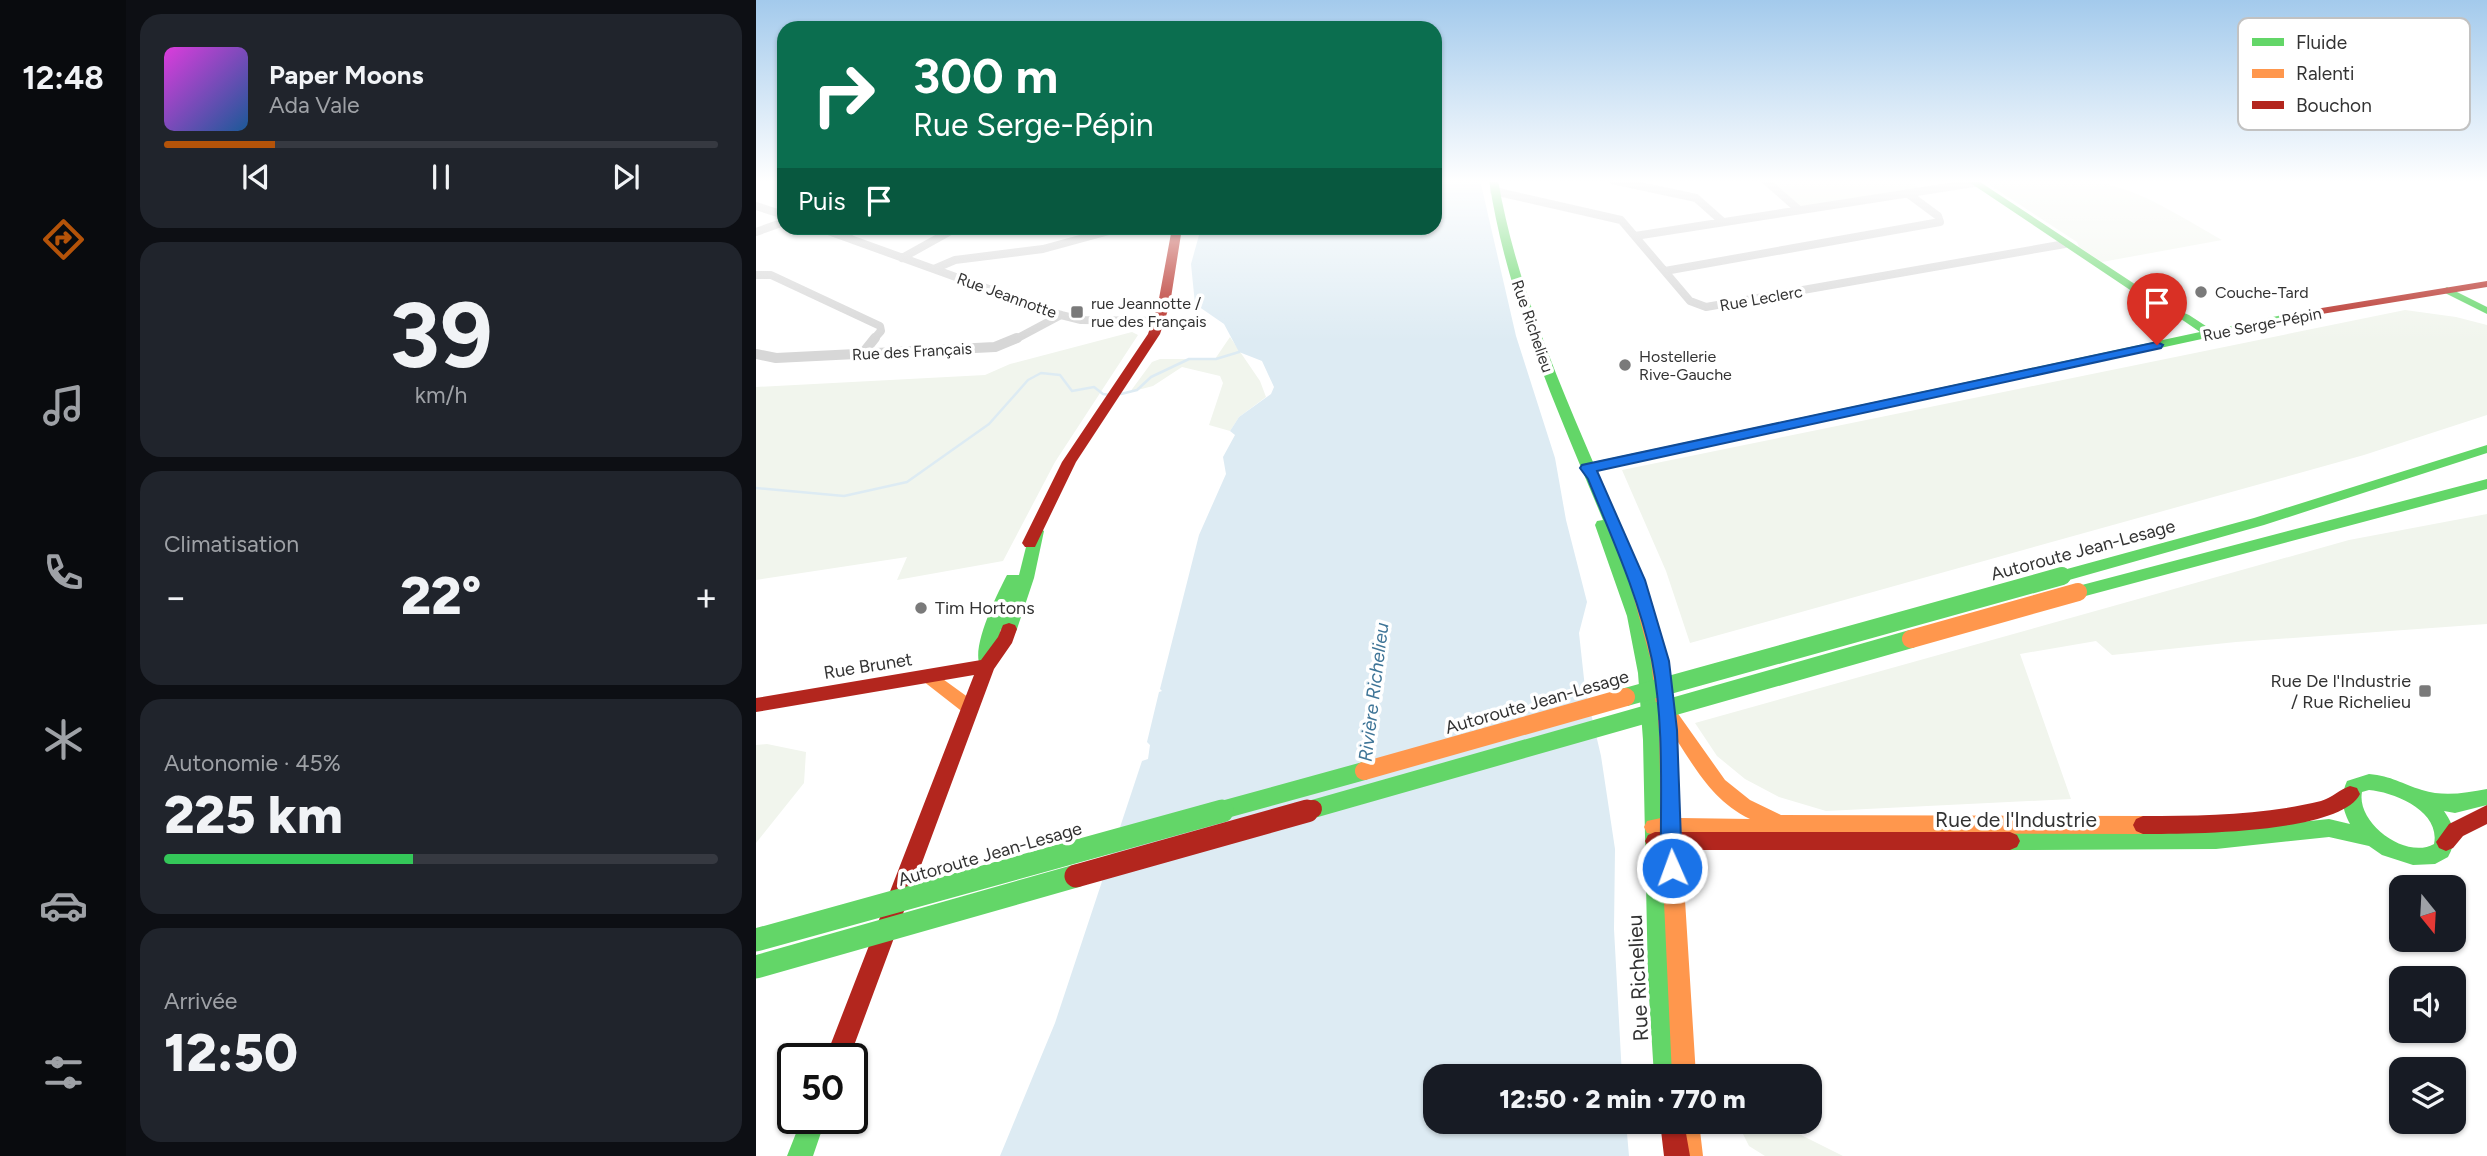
<!DOCTYPE html>
<html lang="fr">
<meta charset="utf-8">
<style>
:root{--surface:#171b24;--page:#20242c;--text:#f1f3f6;--muted:#9ea1a6;--line:#363941;--accent:#b45309}
body{margin:0;font-family:Figtree,sans-serif;background:var(--page);color:var(--text);height:100vh;display:flex;flex-direction:column;font-size:26px;white-space:nowrap}
*{box-sizing:border-box;margin:0}
p{font-size:23px;color:var(--muted)}
.icon{flex:none;width:38px;height:38px;fill:none;stroke:currentColor;stroke-width:2;stroke-linecap:round;stroke-linejoin:round}
.map{position:relative;flex:1;overflow:hidden}
.details{display:flex;flex-direction:column;gap:14px;padding:14px;background:#0d0f14;width:630px}
.details>*{flex:none}
.top-card{position:absolute;left:21px;top:21px;width:665px;height:214px;border-radius:21px;box-shadow:0 2px 5px #0004;background:#0b6e4f;color:#fff;overflow:hidden}
.needle{width:46px;rotate:162deg}
.tools{position:absolute;left:1633px;top:875px;display:grid;gap:14px}
.tools a{display:grid;place-items:center;width:77px;height:77px;border-radius:14px;background:var(--surface);box-shadow:0 2px 5px #0004;font-size:35px}
.speed{position:absolute;left:21px;top:1043px;display:flex;gap:14px;font-size:35px;font-weight:700;text-align:center}
.speed>*{display:grid;place-content:center;width:91px;height:91px;border-radius:50%;background:var(--surface);box-shadow:0 2px 5px #0004;line-height:1}
.speed .limit{border:4px solid #111;border-radius:10px;background:#fff;color:#111}
.pin{position:absolute;display:grid;place-items:center;width:60px;height:60px;color:#fff;margin:-72px -30px;border-radius:50% 50% 50% 0;rotate:-45deg;box-shadow:0 0 7px #0007}
.pin .icon{rotate:45deg}
.me{position:absolute;width:77px;margin:-38px;rotate:358deg;stroke-linejoin:round;filter:drop-shadow(0 0 5px #0008)}
.turn{display:flex;align-items:center;gap:24px;height:147px;padding:0 21px;font-size:32px}
.turn .icon{width:91px;height:91px;stroke-width:2.5}
.turn b{display:block;font-size:49px;line-height:60px}
.then{display:flex;align-items:center;height:66px;padding:0 21px;background:#0003;gap:14px;font-size:26px}
.big{font-size:52px;font-weight:800;line-height:1.1}
.details .widget{flex:1;display:flex;flex-direction:column;justify-content:center;gap:10px;min-width:0;padding:0 24px;border-radius:21px;background:var(--page)}
.details .dial{align-items:center;gap:0}
.dial b{font-size:91px;line-height:1}
.song{display:flex;align-items:center;gap:21px}
.cover{width:84px;height:84px;border-radius:10px;background:linear-gradient(135deg,hsl(300 70% 55%),hsl(210 70% 35%))}
.played{height:7px;border-radius:4px;background:linear-gradient(90deg,var(--accent) 20%,var(--line) 20%)}
.keys{display:flex;justify-content:space-around;direction:ltr}
.heat{display:flex;justify-content:space-between;align-items:center;font-size:38px;direction:ltr}
.charge{height:10px;border-radius:5px;background:linear-gradient(90deg,#34c759 45%,var(--line) 0)}
.trip{position:absolute;left:667px;top:1064px;width:399px;height:70px;border-radius:21px;background:var(--surface);box-shadow:0 2px 5px #0004;font-weight:800;line-height:70px;text-align:center}
main{display:flex;flex:1;min-height:0}
.menu{display:flex;flex-direction:column;width:126px;justify-content:space-around;align-items:center;background:#090b0e;color:var(--muted)}
.menu .icon{width:49px;height:49px}
.menu .selected{color:var(--accent)}
.menu b{font-size:32px;color:var(--text)}
.map>svg:first-child{display:block}
.green{fill:#f1f5ed}
.water{fill:#ddebf3}
.lines{fill:none;stroke-linecap:round;stroke-linejoin:round}
.stream{stroke:#ddebf3;stroke-width:2.5}
.street-far1{stroke:#d7d7d7;stroke-width:8}
.street{stroke:#d7d7d7;stroke-width:10}
.fast{fill:#63d668;fill-rule:evenodd}
.slow{fill:#ff974d;fill-rule:evenodd}
.jam{fill:#b3261e;fill-rule:evenodd}
.fast-bridge-far1{stroke:#63d668;stroke-width:18}
.fast-bridge{stroke:#63d668;stroke-width:23}
.slow-bridge{stroke:#ff974d;stroke-width:18}
.jam-bridge-far1{stroke:#b3261e;stroke-width:18}
.jam-bridge{stroke:#b3261e;stroke-width:23}
.route{fill:#1a73e8;stroke:#114b97;stroke-width:2}
.poi-dot{fill:#7a7a7a;stroke:#fff;stroke-width:2.5}
.labels{text-anchor:middle;stroke-width:7;stroke-linejoin:round;paint-order:stroke}
.far-poi-label{font-size:16px;fill:#333;stroke:#fff;text-anchor:start}
.far-street-label{font-size:16px;fill:#333;stroke:#fff}
.street-label{font-size:18px;fill:#333;stroke:#fff}
.poi-label{font-size:18px;fill:#333;stroke:#fff;text-anchor:start}
.water-label{font-size:19px;font-style:italic;fill:#3f7597;stroke:#fff}
.near-street-label{font-size:21px;fill:#333;stroke:#fff}
.key{fill:#fff;stroke:#c2c2c2;stroke-width:2}
.key-label{font-size:19px;fill:#333}
</style>
<main>
<nav class="menu">
<b>12:48</b>
<svg class="icon selected" aria-label="directions" viewBox="0 0 24 24"><path d="M12 3l9 9-9 9-9-9zM9 14v-3h6M13 9l2 2-2 2"/></svg>
<svg class="icon" aria-label="music" viewBox="0 0 24 24"><path d="M9 18V5l10-2v13"/><circle cx="6" cy="18" r="3"/><circle cx="16" cy="16" r="3"/></svg>
<svg class="icon" aria-label="phone" viewBox="0 0 24 24"><path d="M5 4h4l2 5-3 2q2 4 5 5l2-3 5 2v4C11 20 4 13 5 4z"/></svg>
<svg class="icon" aria-label="climate" viewBox="0 0 24 24"><path d="M12 3v18M4 7l16 10M4 17L20 7"/></svg>
<svg class="icon" aria-label="car" viewBox="0 0 24 24"><path d="M5 17H2v-5l4-1 3-4h7l3 4 3 1v5h-3M9 17h6M6 11h13"/><circle cx="7" cy="17" r="2"/><circle cx="17" cy="17" r="2"/></svg>
<svg class="icon" aria-label="filters" viewBox="0 0 24 24"><path d="M4 7h16M4 17h16"/><circle cx="9" cy="7" r="2"/><circle cx="15" cy="17" r="2"/></svg>
</nav>
<section class="details">
<div class="widget">
<div class="song"><i class="cover"></i><div><b>Paper Moons</b><p>Ada Vale</p></div></div>
<div class="played"></div>
<div class="keys"><svg class="icon" aria-label="previous" viewBox="0 0 24 24"><path d="M18 5L8 12l10 7zM5 5v14"/></svg><svg class="icon" aria-label="pause" viewBox="0 0 24 24"><path d="M8 5v14M16 5v14"/></svg><svg class="icon" aria-label="next" viewBox="0 0 24 24"><path d="M6 5l10 7-10 7zM19 5v14"/></svg></div>
</div>
<div class="widget dial"><b>39</b><p>km/h</p></div>
<div class="widget"><p>Climatisation</p>
<div class="heat"><a>−</a><b class="big">22°</b><a>+</a></div>
</div>
<div class="widget"><p>Autonomie · 45%</p><b class="big">225 km</b><div class="charge"></div></div>
<div class="widget"><p>Arrivée</p><b class="big">12:50</b></div>
</section>
<div class="map">
<svg width="1731" height="1156" viewBox="0 0 1731 1156">
<rect width="100%" height="100%" fill="#fff"/>
<path class="green" d="M1013,180H1152L1164,189L1050,207L1044,206Z
M1226,180C1268,180 1315,174 1355,185C1395,196 1430,220 1466,240L1346,262L1323,247L1321,242Z
M1649,310L1700,317L1731,325V415L1608,455L934,643L910,571L866,470Z
M376,332L382,335L299,462L247,561L141,580L151,557L0,580V387L229,375L254,364Z
M474,337L504,381L510,397L483,417L474,431L453,425L467,383L464,376L426,367L397,386L374,392L396,362L404,359H459Z
M1731,514V624L1480,642L1356,655L1340,641L1264,654L1315,799L1070,811L1023,797L989,779L961,756L939,723L1593,540Z
M11,744L50,752L48,783L0,843V745Z
M981,1122H1019L1087,1156H1009L993,1146Z"/>
<path class="water" d="M679,180H724L760,336L799,458L810,520L831,602L823,633L829,688L845,756L859,849L858,929L866,1076H679V1122H870L873,1156H244L299,1023L386,761L392,759L394,745L391,742L403,692L406,691L404,689L443,535L470,474L467,457L479,435L474,431L483,417L515,394L518,387L506,361L483,352L468,324L439,304L435,264L445,228H679Z"/>
<g class="lines">
<path class="stream" d="M365,394L381,390L395,377L433,359H460L483,352
M0,488L88,496L151,482L233,424L272,380L285,373L304,375L316,391L338,387L347,394L354,395"/>
<path class="street-far1" d="M856,180L940,198L967,222
M1009,180L1043,210
M738,191L865,220L934,301L950,307L1309,244
M0,206L28,215
M64,228L305,315L325,320L403,321
M0,232L28,222
M86,235L105,228
M879,236L1218,183
M146,258L200,228
M178,269L199,260L287,249L364,228
M909,271L1184,222L1182,216L1151,193
M0,275H15L124,326L125,331L117,340
M258,340L305,315"/>
<path class="street" d="M107,353L119,338
M0,354L20,358L239,347L261,338"/>
<path class="fast" d="M733,180H742C759,279 798,371 837,462L1444,332L1425,319L1404,310L1210,180H1221L1412,306L1433,315L1456,330L1535,313L1541,316L1455,337L840,470L892,591L890,595H880C910,677 906,767 909,853C912,928 918,1002 922,1076H898L892,980L887,740L882,673L871,616L839,525L841,521L847,520C802,411 751,300 733,180Z
M1691,287L1731,307V314L1687,292L1686,290Z
M1731,445V453L1508,525L1306,582L1298,576L1300,572L1498,518Z
M1731,479V489L1322,598L1314,592L1322,586Z
M281,526L288,531L278,578L261,629L259,633L253,635L245,629L236,665H224C215,647 242,592 251,575H263L274,531Z
M1613,774C1636,776 1646,784 1666,790C1688,797 1709,793 1731,789V805L1699,813L1688,811C1699,827 1702,839 1692,857L1679,864L1657,865L1626,855L1613,846L1573,837L1460,849L1254,850L1247,847L1244,841L1247,835L1254,832L1460,831L1573,819L1594,824C1586,808 1584,797 1591,781ZM1613,790C1638,792 1685,811 1678,844C1650,860 1600,823 1606,792Z
M46,1118H70L57,1156H31Z"/>
<path class="slow" d="M884,585L892,591L913,661L918,708L969,780L994,800L1025,815L1387,816L1394,819L1397,825L1394,831L1387,834L1023,833L999,837L925,836L940,1076H916L905,836L891,833L888,827L891,821L905,818L903,730L895,661L876,591ZM922,742C942,773 959,802 994,819L924,818Z
M173,669L220,703L223,708L220,713L214,715L208,713L167,681L164,676L167,671Z
M919,1122H943L947,1156H921Z"/>
<path class="jam" d="M416,228H426L414,304L404,334L320,462L279,547H269L266,543L306,462L392,334L402,304Z
M1731,281V287L1535,319L1529,316L1535,313Z
M253,623L259,625L261,629L256,643L238,669L93,1059H69L218,675L0,712V698L225,660L242,637L247,625Z
M1594,786L1601,788L1604,794C1585,834 1429,834 1387,834L1380,831L1377,825L1380,819L1387,816C1446,816 1508,815 1565,801C1576,798 1584,789 1594,786Z
M1731,805V824L1707,836L1697,848L1690,851L1683,848L1680,842L1693,824Z
M899,832H1254L1261,835L1264,841L1261,847L1254,850H899L892,847L889,841L892,835Z
M904,1122H928L934,1156H908Z"/>
<path class="fast-bridge-far1" d="M870,697L1306,576
M557,809L1155,639
M459,812L608,771"/>
<path class="fast-bridge" d="M0,940L466,811
M0,967L320,876"/>
<path class="slow-bridge" d="M1155,639L1322,592
M608,771L870,697"/>
<path class="jam-bridge-far1" d="M545,812L557,809"/>
<path class="jam-bridge" d="M320,876L551,811"/>
</g>
<linearGradient id="sky" x2="0" y2="1"><stop stop-color="#a3caec"/><stop offset="0.53" stop-color="#fff"/><stop offset="1" stop-color="#fff" stop-opacity="0"/></linearGradient>
<rect width="1731" height="342" fill="url(#sky)"/>
<path class="route" d="M1401,342L1407,345L1405,348L841,471L889,580L913,661L921,730L926,868L923,875L916,878L908,875L905,868C904,800 909,727 896,660C883,597 856,538 832,479L824,468L826,465Z"/>
<g class="poi-dot">
<circle cx="1445" cy="292" r="7"/>
<rect x="314" y="305" width="14" height="14" rx="3.5"/>
<circle cx="869" cy="365" r="7"/>
<circle cx="165" cy="608" r="7"/>
<rect x="1662" y="684" width="14" height="14" rx="3.5"/>
</g>
<g class="labels">
<g class="far-poi-label">
<text x="1459" y="298">Couche-Tard</text>
<text x="335" y="309">rue Jeannotte /<tspan x="335" dy="18">rue des Français</tspan></text>
<text x="883" y="362">Hostellerie<tspan x="883" dy="18">Rive-Gauche</tspan></text>
</g>
<g class="far-street-label">
<text transform="translate(251 295) rotate(20)" y="6">Rue Jeannotte</text>
<text transform="translate(1005 298) rotate(-10)" y="6">Rue Leclerc</text>
<text transform="translate(1506 324) rotate(-11)" y="6">Rue Serge-Pépin</text>
<text transform="translate(777 326) rotate(71)" y="6">Rue Richelieu</text>
<text transform="translate(156 351) rotate(-3)" y="6">Rue des Français</text>
</g>
<g class="street-label">
<text transform="translate(1327 550) rotate(-15)" y="6">Autoroute Jean-Lesage</text>
<text transform="translate(112 666) rotate(-9)" y="6">Rue Brunet</text>
<text transform="translate(781 702) rotate(-16)" y="6">Autoroute Jean-Lesage</text>
<text transform="translate(234 854) rotate(-16)" y="6">Autoroute Jean-Lesage</text>
</g>
<g class="poi-label">
<text x="179" y="614">Tim Hortons</text>
<text x="1655" y="687" text-anchor="end">Rue De l'Industrie<tspan x="1655" dy="21">/ Rue Richelieu</tspan></text>
</g>
<g class="water-label">
<text transform="translate(617 692) rotate(-83)" y="7">Rivière Richelieu</text>
</g>
<g class="near-street-label">
<text x="1260" y="827">Rue de l'Industrie</text>
<text transform="translate(882 978) rotate(-93)" y="7">Rue Richelieu</text>
</g>
</g>
<rect x="1482" y="18" width="232" height="112" rx="10" class="key"/>
<rect x="1496" y="38" width="32" height="8" fill="#63d668"/>
<rect x="1496" y="69" width="32" height="9" fill="#ff974d"/>
<rect x="1496" y="101" width="32" height="8" fill="#b3261e"/>
<g class="key-label">
<text x="1540" y="49">Fluide</text>
<text x="1540" y="80">Ralenti</text>
<text x="1540" y="112">Bouchon</text>
</g>
</svg>
<div class="tools">
<a><svg class="needle" viewBox="-14 -14 28 28"><path d="M0-13l5 13h-10z" fill="#e53935"/><path d="M0 13l5-13h-10z" fill="#9ea1a6"/></svg></a>
<a><svg class="icon" aria-label="sound" viewBox="0 0 24 24"><path d="M4 9h4l5-4v14l-5-4H4zM17 9q2 3 0 6"/></svg></a>
<a><svg class="icon" aria-label="layers" viewBox="0 0 24 24"><path d="M12 4l9 5-9 5-9-5zM3 14l9 5 9-5"/></svg></a>
</div>
<div class="speed"><div class="limit">50</div></div>
<div class="pin" style="left:1401px;top:345px;background:#d93025"><svg class="icon" aria-label="arrive" viewBox="0 0 24 24"><path d="M6 21V4h12l-3 4 3 4H6"/></svg></div>
<svg class="me" style="left:916px;top:868px" viewBox="-20 -20 40 40"><circle r="17" fill="#1a73e8" stroke="#fff" stroke-width="3"/><path d="M0-11L8 9 0 5-8 9z" fill="#fff"/></svg>
<div class="trip">12:50 · 2 min · 770 m</div>
<div class="top-card">
<div class="turn"><svg class="icon" aria-label="right" viewBox="0 0 24 24"><path d="M7 20v-9h11M14 6l5 5-5 5"/></svg><div><b>300 m</b>Rue Serge-Pépin</div></div>
<div class="then">Puis<svg class="icon" aria-label="arrive" viewBox="0 0 24 24"><path d="M6 21V4h12l-3 4 3 4H6"/></svg></div>
</div>
</div>
</main>
